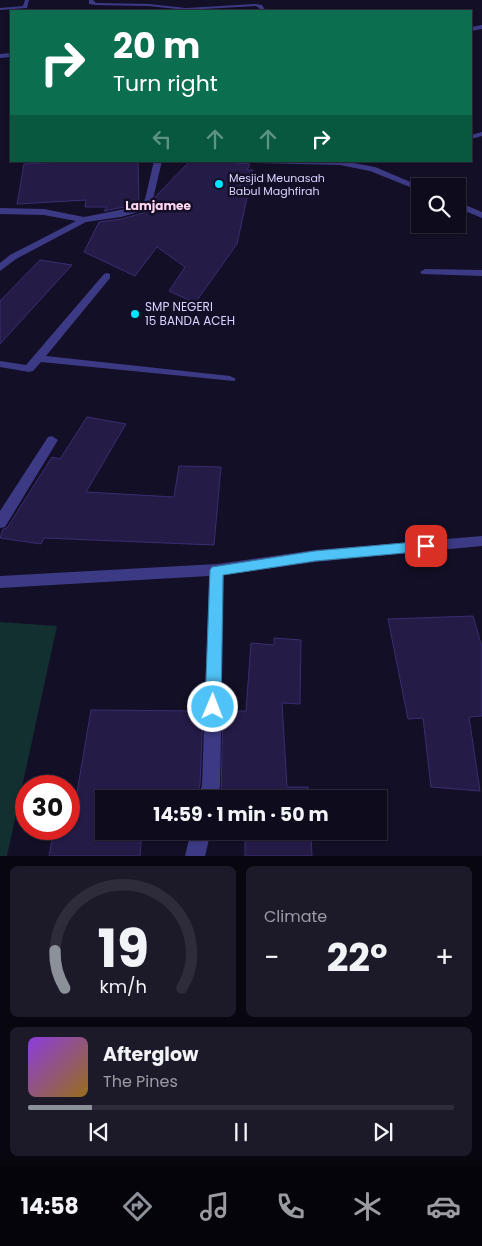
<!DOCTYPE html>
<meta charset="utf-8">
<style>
:root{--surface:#0e0b1c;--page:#1c1929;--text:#f1f3f6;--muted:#9b9ba3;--line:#2e2b3b;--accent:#8c9099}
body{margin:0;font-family:Poppins,sans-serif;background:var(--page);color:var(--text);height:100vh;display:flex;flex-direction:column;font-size:19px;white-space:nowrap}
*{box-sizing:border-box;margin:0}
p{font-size:16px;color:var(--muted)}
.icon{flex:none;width:28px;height:28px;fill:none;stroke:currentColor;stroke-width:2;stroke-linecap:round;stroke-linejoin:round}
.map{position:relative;height:856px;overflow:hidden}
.side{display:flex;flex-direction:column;gap:10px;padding:10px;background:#08060f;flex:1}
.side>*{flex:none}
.banner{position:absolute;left:10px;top:10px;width:462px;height:152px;border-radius:0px;box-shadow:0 1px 4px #0004,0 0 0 1px var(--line);background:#0b6e4f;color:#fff;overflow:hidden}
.tools{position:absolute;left:411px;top:178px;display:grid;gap:10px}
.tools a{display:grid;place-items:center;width:55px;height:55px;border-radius:0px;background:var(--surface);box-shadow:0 1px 4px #0004,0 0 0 1px var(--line);font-size:25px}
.speed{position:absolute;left:15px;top:775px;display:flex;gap:10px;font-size:25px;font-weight:700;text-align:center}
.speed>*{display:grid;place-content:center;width:65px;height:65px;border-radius:50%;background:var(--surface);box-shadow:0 1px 4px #0004,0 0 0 1px var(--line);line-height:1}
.speed .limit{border:8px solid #d22;background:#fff;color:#111}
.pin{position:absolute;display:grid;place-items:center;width:42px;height:42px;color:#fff;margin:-21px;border-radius:10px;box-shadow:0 2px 8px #0006}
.me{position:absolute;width:55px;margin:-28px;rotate:1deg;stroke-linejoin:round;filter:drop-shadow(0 0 4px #0008)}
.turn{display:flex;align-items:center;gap:18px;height:105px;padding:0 20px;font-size:22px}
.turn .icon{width:65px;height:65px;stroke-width:2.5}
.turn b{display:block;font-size:35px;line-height:42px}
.lanes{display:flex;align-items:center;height:48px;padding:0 20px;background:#0003;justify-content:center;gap:25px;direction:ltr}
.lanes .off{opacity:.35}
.big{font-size:38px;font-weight:700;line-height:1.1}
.side .widget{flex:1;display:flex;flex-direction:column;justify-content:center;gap:8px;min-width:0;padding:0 18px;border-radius:8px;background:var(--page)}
.side .dial{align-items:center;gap:0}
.dial svg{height:130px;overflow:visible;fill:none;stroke:var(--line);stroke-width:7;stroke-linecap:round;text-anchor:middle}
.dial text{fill:var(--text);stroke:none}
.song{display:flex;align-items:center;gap:15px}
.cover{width:60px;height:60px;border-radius:8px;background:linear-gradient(135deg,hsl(270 70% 55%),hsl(40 70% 35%))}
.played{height:5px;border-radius:2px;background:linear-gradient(90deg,var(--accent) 15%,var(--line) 15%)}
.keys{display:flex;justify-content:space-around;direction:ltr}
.heat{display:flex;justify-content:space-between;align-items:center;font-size:28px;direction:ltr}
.side .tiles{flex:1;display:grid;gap:10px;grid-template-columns:1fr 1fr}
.widget:last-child{grid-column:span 2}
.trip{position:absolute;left:95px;top:790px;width:292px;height:50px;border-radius:0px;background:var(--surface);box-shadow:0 1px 4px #0004,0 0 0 1px var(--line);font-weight:700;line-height:50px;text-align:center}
.tab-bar{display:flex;height:80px;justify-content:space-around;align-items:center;background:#06040b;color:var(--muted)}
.tab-bar .icon{width:35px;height:35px}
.tab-bar .on{color:var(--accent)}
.tab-bar b{font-size:22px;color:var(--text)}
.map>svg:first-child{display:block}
.green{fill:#12302f}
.building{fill:#241b47;stroke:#3b2d73}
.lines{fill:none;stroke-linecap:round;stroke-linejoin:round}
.service{fill:#3d3a85;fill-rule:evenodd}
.minor{fill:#3d3a85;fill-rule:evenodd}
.tertiary{fill:#3d3a85;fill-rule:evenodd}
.route{fill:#4fc3f7;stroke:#337fa1}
.poi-dot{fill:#00e5ff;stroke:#130f26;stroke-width:2}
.labels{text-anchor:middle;stroke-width:5;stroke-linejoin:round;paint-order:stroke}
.far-poi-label{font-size:11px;fill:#d9d4ff;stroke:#130f26;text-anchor:start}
.far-quarter-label{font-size:12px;font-weight:bold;fill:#ffd6f0;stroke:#130f26}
.poi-label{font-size:12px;fill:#d9d4ff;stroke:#130f26;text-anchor:start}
</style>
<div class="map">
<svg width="482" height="856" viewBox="0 0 482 856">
<rect width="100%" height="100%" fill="#130f26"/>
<path class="green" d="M0,622L57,626L7,856H0Z"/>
<path class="building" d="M84,161H138L139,204L104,211L107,207H85L86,200L17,204L24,164Z
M210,161L250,164L247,170H253L237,244L195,303L169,291L185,267L157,247L135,276L84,252L99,222L122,219L146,212L156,196L189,162Z
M40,260L72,265L0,344V301Z
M87,417L126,424L86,492L174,497L179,466L221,467L214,545L44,538L41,544L0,538L3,529L7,528L52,457L60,459Z
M473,616L482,647V716L469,717L480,791L431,787L423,718L408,719L388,619Z
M274,638L301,640L300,704L282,703L287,787H308L309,799H246V794H221L223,711H246L251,643L274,645Z
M91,710L203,711L200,785L197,794H146L145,799H104V831H142L140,856H49L54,829H69V810H74Z
M245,831H311L312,856H245Z"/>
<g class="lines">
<path class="service" d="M107,273L110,274V278L46,356L230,376L236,379L234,381L41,362L33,371L29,372L0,367V361L26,365L104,274Z"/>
<path class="minor" d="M25,0H29L27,8L0,10V8L23,6Z
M89,0H93L96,3L149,4L186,8L255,4L262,5L266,11H261L258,7L255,6L186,10L149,6L96,5L89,4Z
M482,132V136L471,139V135Z
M154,161H162L153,199L146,210L121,217L86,222L16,259L0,271V263L10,255L76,221L44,215L0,214V208L44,209L84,217L140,206L145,199Z
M250,161H343L375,167L420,186V191L370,171L340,165L254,163Z
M458,202L482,212V218L458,208Z
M425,269L482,270V276L422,274L420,272Z
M52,436L58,440L5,527L0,528V511L48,437Z
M482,536V546L315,562L224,575L220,785L218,799H198L202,785L209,576L0,588V576L217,564L315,550Z
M191,831H211L205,856H185Z"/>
<path class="tertiary" d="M482,25V29L471,31V27Z
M11,53V57L0,58V54Z"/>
</g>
<path class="route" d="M426,541L431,542L433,546L431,549L426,551L315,561L223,575L221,707L219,712L213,714L208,712L205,707L210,570L212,567L315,551Z"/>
<g class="poi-dot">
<circle cx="219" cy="184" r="5"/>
<circle cx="135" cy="314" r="5"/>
</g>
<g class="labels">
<g class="far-poi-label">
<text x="229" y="182">Mesjid Meunasah<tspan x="229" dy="13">Babul Maghfirah</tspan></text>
</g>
<g class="far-quarter-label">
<text x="158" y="210">Lamjamee</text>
</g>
<g class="poi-label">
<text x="145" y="311">SMP NEGERI<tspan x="145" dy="14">15 BANDA ACEH</tspan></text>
</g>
</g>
</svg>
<div class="tools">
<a><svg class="icon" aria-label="search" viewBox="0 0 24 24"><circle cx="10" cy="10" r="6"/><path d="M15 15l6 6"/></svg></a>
</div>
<div class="speed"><div class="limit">30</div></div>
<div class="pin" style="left:426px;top:546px;background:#d93025"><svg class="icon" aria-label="arrive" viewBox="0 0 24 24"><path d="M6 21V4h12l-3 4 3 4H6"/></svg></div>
<svg class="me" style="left:213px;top:707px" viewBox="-20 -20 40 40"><circle r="17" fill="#4fc3f7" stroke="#fff" stroke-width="3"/><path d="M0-11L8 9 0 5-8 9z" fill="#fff"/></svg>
<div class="trip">14:59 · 1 min · 50 m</div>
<div class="banner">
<div class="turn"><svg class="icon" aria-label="right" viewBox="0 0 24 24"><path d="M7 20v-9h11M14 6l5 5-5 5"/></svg><div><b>20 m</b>Turn right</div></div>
<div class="lanes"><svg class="icon off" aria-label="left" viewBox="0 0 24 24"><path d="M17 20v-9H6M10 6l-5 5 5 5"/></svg><svg class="icon off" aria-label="ahead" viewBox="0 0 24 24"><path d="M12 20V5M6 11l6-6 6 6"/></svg><svg class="icon off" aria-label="ahead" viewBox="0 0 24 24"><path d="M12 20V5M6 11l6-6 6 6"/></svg><svg class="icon" aria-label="right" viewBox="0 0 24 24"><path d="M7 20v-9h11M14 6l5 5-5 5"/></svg></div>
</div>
</div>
<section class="side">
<div class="tiles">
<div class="widget dial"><svg viewBox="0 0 100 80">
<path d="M14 69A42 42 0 1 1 86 69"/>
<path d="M14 69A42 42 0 0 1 8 46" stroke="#8c9099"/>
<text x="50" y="56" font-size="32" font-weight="700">19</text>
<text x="50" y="72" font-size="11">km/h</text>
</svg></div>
<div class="widget"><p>Climate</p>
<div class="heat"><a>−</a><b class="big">22°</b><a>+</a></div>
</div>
<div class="widget">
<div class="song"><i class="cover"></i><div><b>Afterglow</b><p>The Pines</p></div></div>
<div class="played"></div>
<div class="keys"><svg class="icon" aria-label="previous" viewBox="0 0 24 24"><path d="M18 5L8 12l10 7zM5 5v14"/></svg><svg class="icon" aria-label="pause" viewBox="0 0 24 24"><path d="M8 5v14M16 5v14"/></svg><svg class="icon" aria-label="next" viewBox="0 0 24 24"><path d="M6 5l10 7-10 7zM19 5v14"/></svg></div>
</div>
</div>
</section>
<nav class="tab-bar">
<b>14:58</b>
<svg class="icon on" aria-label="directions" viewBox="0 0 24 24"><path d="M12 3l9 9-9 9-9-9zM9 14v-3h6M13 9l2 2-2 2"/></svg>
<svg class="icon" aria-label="music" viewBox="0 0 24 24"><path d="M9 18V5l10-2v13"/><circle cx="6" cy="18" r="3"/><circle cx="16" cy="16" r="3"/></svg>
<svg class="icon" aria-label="phone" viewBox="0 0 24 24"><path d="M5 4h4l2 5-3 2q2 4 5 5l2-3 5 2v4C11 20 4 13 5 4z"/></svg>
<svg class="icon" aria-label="climate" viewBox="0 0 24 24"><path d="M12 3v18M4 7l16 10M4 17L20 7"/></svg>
<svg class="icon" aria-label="car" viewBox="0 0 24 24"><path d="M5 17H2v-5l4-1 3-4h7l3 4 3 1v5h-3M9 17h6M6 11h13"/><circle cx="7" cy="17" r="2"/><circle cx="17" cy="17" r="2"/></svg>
</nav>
